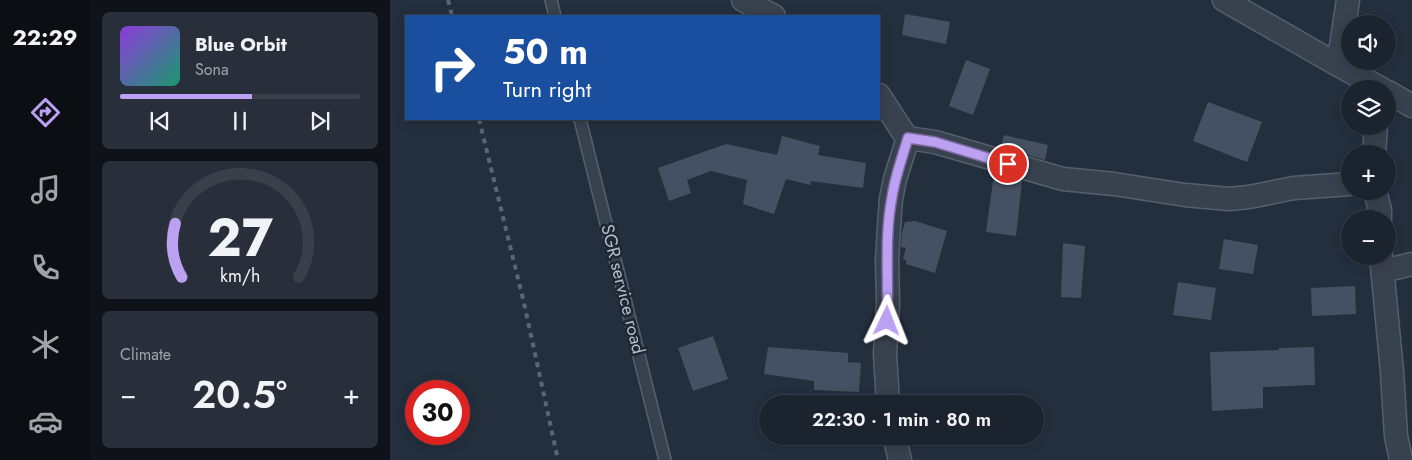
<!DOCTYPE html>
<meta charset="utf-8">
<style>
:root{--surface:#1b232e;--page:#282f3a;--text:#f1f3f6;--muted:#a0a4aa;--line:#39404a;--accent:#bca0f2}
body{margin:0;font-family:Jost,sans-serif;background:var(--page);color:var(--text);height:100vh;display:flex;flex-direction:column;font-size:19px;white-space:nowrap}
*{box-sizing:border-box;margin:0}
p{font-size:16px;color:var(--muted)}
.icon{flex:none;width:28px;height:28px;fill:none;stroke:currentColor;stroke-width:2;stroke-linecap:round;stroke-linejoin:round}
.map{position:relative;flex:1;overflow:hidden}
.sheet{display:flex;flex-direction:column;gap:12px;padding:12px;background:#0f1319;width:300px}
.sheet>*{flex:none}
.banner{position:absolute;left:15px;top:15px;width:475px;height:105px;border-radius:0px;box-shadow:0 2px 12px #0003,0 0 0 1px var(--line);background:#1a4fa0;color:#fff;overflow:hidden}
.fabs{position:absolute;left:951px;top:15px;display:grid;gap:10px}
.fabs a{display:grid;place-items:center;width:55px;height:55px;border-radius:50%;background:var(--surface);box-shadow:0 2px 12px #0003,0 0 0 1px var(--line);font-size:25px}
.speed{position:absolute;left:15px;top:380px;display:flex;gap:10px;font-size:25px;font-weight:700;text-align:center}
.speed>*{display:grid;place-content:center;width:65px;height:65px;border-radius:50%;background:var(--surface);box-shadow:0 2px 12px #0003,0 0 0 1px var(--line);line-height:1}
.speed .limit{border:8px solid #d22;background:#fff;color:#111}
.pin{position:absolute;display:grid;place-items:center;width:42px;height:42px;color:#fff;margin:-21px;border:2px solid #fff;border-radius:50%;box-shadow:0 1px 5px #0007}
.me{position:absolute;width:55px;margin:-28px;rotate:2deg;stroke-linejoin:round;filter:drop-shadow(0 0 4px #0008)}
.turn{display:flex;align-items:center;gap:18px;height:105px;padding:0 15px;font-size:22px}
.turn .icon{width:65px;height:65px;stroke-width:2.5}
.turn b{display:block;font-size:35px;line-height:42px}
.big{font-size:38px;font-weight:600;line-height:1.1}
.sheet .widget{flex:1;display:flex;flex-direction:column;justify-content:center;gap:8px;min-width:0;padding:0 18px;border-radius:8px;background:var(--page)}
.sheet .dial{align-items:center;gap:0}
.dial svg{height:130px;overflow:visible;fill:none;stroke:var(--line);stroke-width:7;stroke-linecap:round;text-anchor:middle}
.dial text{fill:var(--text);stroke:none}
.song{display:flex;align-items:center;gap:15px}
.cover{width:60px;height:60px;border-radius:8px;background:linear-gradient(135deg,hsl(270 70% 55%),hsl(160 70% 35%))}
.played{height:5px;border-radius:2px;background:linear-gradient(90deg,var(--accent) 55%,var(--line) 55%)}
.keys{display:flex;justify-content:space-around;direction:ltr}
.heat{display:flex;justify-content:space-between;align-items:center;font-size:28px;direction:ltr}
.trip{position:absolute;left:369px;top:395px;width:285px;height:50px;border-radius:25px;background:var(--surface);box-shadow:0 2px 12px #0003,0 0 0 1px var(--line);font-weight:600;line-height:50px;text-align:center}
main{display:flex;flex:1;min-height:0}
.dock{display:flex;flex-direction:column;width:90px;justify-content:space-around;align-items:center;background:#0b0e12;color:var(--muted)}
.dock .icon{width:35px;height:35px}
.dock .selected{color:var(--accent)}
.dock b{font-size:22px;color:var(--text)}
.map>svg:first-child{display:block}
.building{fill:#455162}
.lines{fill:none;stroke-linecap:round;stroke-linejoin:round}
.lane-casing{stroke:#565f6c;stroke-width:14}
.street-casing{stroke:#565f6c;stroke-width:25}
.lane{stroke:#38414e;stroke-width:11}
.street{stroke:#38414e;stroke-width:22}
.rail{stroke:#5a6575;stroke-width:4;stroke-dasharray:5 5;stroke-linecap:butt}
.route-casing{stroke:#7a689d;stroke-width:12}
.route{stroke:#bca0f2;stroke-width:9}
.labels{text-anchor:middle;stroke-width:5;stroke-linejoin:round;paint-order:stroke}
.street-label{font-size:18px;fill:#b4bcc9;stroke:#1d2633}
</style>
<main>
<nav class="dock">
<b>22:29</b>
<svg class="icon selected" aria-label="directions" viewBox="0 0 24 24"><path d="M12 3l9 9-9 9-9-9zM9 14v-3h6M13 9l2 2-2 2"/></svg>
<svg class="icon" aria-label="music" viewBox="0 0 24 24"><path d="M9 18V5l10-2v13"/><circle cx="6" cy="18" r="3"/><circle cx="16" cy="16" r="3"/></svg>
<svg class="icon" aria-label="phone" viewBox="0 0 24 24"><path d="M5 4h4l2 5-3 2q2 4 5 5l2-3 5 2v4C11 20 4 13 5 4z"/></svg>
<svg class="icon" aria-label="climate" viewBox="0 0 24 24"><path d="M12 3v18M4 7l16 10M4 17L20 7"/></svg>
<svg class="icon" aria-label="car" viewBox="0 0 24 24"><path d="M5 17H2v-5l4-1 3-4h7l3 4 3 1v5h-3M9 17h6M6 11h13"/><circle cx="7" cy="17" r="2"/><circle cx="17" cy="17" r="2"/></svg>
</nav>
<section class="sheet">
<div class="widget">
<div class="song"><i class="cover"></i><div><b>Blue Orbit</b><p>Sona</p></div></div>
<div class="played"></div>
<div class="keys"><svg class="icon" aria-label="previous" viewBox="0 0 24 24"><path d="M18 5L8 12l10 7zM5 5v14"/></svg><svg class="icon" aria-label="pause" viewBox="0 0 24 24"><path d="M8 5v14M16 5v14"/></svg><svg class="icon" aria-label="next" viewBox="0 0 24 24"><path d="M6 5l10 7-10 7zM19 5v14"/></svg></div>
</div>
<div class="widget dial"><svg viewBox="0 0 100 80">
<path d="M14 69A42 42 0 1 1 86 69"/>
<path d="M14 69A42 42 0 0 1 10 36" stroke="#bca0f2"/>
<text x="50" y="56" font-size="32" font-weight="700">27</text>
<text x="50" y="72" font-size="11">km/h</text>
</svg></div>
<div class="widget"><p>Climate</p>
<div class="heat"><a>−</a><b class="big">20.5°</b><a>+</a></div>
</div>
</section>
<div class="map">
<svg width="1022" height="460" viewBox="0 0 1022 460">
<rect width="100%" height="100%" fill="#242f3e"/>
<path class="building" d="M515,14L560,22L556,44L512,35Z
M576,60L600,69L583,115L559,106Z
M818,102L872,122L857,162L803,141Z
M614,135L658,145L655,160L611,147Z
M392,136L430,146L428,155L476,163L473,188L421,181L420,185L396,179L384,214L353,204L357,180L321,171L297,180L301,193L279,201L268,168L336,144L387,155Z
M605,173L632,181L626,236L596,232L603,181H604Z
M525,221L557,231L545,273L516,264V260L513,259L516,248L511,247L512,233L515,222Z
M834,239L868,245L863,274L829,269Z
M673,243L695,246L691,298L671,297Z
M788,282L826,288L821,320L783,315Z
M965,286L966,314L922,316L921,288Z
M323,336L338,379L303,391L288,348Z
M378,347L458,353V362L471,363L469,392L424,390V381L374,374Z
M924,347L925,385L873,387V408L822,411L820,352L889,350V348Z"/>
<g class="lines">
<g class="lane-casing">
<path id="lane" d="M161,0L165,16
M190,119L275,460"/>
</g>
<g class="street-casing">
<path id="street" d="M353,0L384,16
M834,0L948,65L992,89
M948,65L958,0
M998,92L1022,106
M489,95L513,132L518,138L545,142L673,179L724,184L795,195L839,199L859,197L904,188L960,184
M984,154L986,126
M985,191L990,210V219
M991,256L1002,372L1006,436L1011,460
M993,271L1022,264
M498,404L495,354L498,304L497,260L499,227L501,199L505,179L518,138
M504,436L510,460"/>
</g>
<use href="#lane" class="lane"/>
<use href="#street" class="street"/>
<path class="rail" d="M58,0L62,16
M89,119L134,303L168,460"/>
</g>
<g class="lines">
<g class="route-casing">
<path id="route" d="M497,321C499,280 494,238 502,197C505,177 512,158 518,138L545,142L618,164"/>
</g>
<use href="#route" class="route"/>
</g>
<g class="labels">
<g class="street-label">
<text transform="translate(233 289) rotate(76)" y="6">SGR service road</text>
</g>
</g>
</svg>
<div class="fabs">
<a><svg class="icon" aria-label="sound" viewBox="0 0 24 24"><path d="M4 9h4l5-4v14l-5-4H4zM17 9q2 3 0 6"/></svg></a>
<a><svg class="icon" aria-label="layers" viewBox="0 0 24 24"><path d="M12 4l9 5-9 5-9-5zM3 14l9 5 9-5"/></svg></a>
<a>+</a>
<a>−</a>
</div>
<div class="speed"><div class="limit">30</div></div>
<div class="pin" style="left:618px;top:164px;background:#d93025"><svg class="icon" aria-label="arrive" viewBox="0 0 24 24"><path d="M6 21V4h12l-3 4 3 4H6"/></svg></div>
<svg class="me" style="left:497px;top:321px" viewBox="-20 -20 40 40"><path d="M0-17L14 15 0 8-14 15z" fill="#bca0f2" stroke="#fff" stroke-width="4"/></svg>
<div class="trip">22:30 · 1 min · 80 m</div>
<div class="banner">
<div class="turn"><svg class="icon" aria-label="right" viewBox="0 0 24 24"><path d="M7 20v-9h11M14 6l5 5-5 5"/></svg><div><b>50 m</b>Turn right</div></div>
</div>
</div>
</main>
